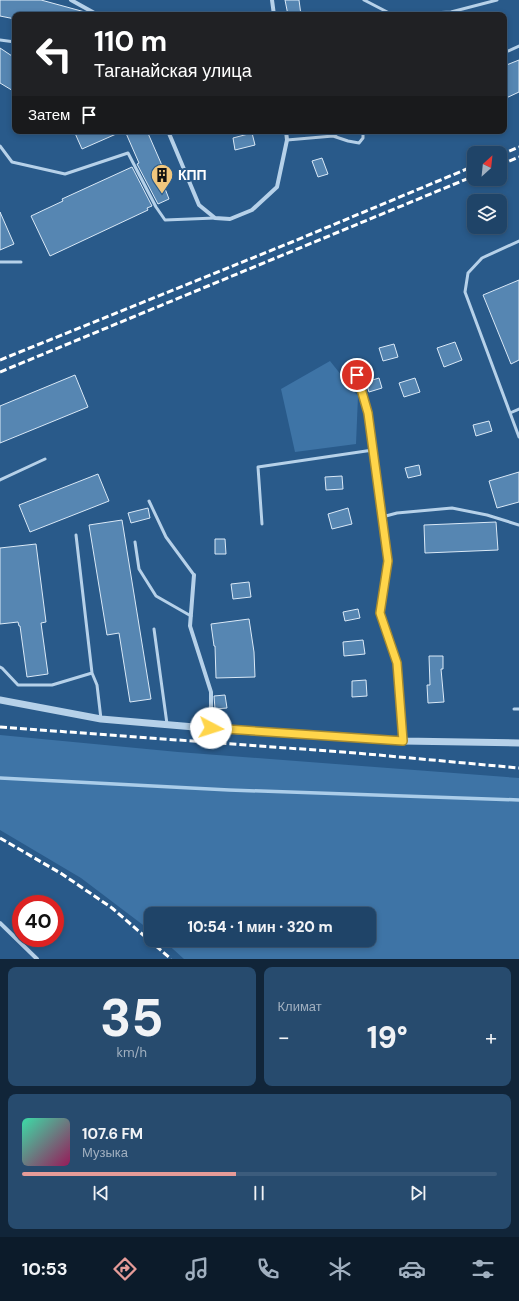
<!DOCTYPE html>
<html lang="ru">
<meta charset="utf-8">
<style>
:root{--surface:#1f4468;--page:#274b6e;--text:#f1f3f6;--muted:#a1b0c0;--line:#3c5c7c;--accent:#e69b98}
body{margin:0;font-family:"DM Sans",sans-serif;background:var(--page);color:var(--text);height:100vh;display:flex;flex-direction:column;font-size:15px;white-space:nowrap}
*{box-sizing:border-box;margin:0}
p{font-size:13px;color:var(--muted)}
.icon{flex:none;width:22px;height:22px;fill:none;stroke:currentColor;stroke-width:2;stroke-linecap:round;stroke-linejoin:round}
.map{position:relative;height:959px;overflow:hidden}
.panel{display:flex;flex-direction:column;gap:8px;padding:8px;background:#112539;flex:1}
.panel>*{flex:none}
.hud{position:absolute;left:12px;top:12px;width:495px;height:122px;border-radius:8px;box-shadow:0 2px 6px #0003,0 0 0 1px var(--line);background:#202124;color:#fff;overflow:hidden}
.needle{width:26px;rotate:27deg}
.tools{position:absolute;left:467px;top:146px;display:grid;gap:8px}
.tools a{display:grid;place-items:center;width:40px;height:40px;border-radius:8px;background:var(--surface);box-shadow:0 2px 6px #0003,0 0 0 1px var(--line);font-size:20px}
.speed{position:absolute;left:12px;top:895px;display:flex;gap:8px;font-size:20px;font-weight:700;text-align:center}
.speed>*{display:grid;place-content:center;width:52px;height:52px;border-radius:50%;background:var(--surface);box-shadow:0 2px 6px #0003,0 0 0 1px var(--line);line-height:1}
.speed .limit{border:6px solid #d22;background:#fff;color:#111}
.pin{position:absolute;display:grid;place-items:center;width:34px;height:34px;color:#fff;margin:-17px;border:2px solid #fff;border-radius:50%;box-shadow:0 1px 4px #0007}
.me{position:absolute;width:44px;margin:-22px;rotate:95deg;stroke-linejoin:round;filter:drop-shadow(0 0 3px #0008)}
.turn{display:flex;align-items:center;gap:14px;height:84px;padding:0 16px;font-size:18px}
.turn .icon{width:52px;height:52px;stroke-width:2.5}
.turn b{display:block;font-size:28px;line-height:34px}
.then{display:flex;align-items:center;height:38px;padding:0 16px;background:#0003;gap:8px;font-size:15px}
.big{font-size:30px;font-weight:800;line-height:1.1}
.panel .widget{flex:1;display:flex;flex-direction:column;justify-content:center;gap:6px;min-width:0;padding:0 14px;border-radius:8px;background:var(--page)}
.panel .dial{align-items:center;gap:0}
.dial b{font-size:52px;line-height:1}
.song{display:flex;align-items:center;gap:12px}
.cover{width:48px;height:48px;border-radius:6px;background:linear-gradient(135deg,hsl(160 70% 55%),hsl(330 70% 35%))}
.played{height:4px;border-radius:2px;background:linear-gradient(90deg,var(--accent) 45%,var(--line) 45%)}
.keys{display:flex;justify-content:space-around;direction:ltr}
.heat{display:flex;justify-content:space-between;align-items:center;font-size:22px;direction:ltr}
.panel .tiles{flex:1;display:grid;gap:8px;grid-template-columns:1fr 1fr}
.widget:last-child{grid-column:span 2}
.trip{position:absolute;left:144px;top:907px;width:232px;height:40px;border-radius:8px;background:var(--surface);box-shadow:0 2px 6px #0003,0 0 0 1px var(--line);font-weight:800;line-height:40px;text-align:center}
.menu{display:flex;height:64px;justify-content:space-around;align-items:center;background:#0c1b2a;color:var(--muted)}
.menu .icon{width:28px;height:28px}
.menu .current{color:var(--accent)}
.menu b{font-size:18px;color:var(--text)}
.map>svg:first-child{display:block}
.green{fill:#3e74a6}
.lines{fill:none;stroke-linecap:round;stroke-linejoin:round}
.stream{stroke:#abcde9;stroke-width:3.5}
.building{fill:#5686b2;stroke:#dae9f7}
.service{stroke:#b6d1e9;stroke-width:3}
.minor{stroke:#b6d1e9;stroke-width:4}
.tertiary{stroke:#b6d1e9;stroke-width:7}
.rail{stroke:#fff;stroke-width:3;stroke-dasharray:7 3;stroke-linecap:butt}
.route-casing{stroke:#a68a30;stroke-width:10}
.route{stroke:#ffd54a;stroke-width:7}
.labels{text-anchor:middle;stroke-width:4;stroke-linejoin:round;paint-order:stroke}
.poi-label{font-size:14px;font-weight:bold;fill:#fff;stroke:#295a8a;text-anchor:start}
</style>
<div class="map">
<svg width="519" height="959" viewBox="0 0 519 959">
<rect width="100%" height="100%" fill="#295a8a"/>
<path class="green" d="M330,361L358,396L356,444L295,452L281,389Z
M0,735L178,752L519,778V959H184L163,940H369V914H151V931L81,878L0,830Z"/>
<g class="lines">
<path class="stream" d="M0,778L229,790L519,800"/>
</g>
<path class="building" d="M0,0H41L85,12L84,15H15V19L0,16Z
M285,0H299L301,15H288Z
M0,48L15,58V92L0,83Z
M519,60V92L504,99V66Z
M74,131H123L82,149Z
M125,131H147L164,170L159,173L169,199L158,204L137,164L139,163Z
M252,133L255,145L235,150L233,138Z
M322,158L328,174L318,177L312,161Z
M132,167L152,206L147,208L148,210L50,256L31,216L63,201L62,199Z
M0,212L14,244L0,250Z
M519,280V360L511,364L483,295Z
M455,342L462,360L444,367L437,348Z
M394,344L398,357L383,361L379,348Z
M75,375L88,407L0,443V406Z
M379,378L382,388L369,392L366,382Z
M415,378L420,392L404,397L399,383Z
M489,421L492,431L476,436L473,425Z
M419,465L421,475L408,478L405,468Z
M519,472V502L497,508L489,481Z
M98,474L109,501L30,532L19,505Z
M342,476L343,489L326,490L325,477Z
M148,508L150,518L131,523L128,513Z
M348,508L352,524L332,529L328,514Z
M122,520L151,699L130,702L119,633L107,635L89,525Z
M496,522L498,550L425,553L424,525Z
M215,539H225L226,554H215Z
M36,544L46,622L41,623L48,674L27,677L20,626H19L18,622L0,624V548Z
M249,582L251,597L233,599L231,584Z
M358,609L360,618L345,621L343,612Z
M249,619L254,652L255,677L216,678L215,646H214L211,624Z
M363,640L365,654L344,656L343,642Z
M429,656H443V669H441L444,702L428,703L427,685H430Z
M366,680L367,696L352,697V681Z
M225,695L227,708L215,709L214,696Z"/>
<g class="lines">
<path class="service" d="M364,0L393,15L451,12L497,0
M0,40L15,42
M504,53L519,46
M333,136L348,141L359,143L363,138V131
M287,140L333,136L342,131
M0,146L12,162L65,174L128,153L156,207L165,220L215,218
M519,241L482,258L468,273L465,292L519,437
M0,262H21
M510,413L519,409
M0,480L45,459
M149,501L166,537L194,575
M382,517L397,513L452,508L487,515L519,525
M262,524L258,467L373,450
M76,535L92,673L97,685L101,719
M135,542L139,569L156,596L191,616
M154,629L167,724
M0,667L2,668L18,685H52L92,673
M514,709H519"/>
<path class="minor" d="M71,0L98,15
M272,0L274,15
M168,131L199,205L215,218L230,219L252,210L277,187L287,140L286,131
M357,375L368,413L388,561L380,613L397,663L403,741
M194,575L190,626L211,692V728
M0,923L37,959"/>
<path class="tertiary" d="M0,700L101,719L241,731L403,741L519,743"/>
<path class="rail" d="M500,155L519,147
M500,165L519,157
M0,360L292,242L474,166
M0,372L474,176
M0,727L356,753L519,768
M0,838L62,874L112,908L171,959"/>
</g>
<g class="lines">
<g class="route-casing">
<path id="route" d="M211,728L403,741L397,663L380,613L388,561L368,413L357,375"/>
</g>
<use href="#route" class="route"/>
</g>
<defs>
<g id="building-pin" transform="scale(1.15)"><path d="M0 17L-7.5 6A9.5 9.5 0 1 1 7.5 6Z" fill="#f0c67d" stroke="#295a8a"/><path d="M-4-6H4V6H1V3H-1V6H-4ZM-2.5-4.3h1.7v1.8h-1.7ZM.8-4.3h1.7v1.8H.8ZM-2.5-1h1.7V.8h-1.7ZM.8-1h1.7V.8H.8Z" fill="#111"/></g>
</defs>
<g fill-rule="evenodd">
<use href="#building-pin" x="162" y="175"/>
</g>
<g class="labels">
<g class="poi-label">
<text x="178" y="180">КПП</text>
</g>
</g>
</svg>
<div class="tools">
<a><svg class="needle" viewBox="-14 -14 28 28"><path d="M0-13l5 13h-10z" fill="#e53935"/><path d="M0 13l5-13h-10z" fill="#a1b0c0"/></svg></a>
<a><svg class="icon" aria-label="layers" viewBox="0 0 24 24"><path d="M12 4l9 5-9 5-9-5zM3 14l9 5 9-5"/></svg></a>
</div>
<div class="speed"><div class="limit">40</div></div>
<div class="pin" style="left:357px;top:375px;background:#d93025"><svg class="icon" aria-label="arrive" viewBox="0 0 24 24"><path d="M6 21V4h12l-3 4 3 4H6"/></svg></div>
<svg class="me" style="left:211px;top:728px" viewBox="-20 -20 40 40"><circle r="19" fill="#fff"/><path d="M0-13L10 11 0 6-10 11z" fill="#ffd54a"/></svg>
<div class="trip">10:54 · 1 мин · 320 m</div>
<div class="hud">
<div class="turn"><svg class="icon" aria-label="left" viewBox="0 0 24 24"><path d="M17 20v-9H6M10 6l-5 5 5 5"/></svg><div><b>110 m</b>Таганайская улица</div></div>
<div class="then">Затем<svg class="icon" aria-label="arrive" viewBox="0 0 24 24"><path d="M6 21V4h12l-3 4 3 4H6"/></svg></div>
</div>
</div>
<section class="panel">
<div class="tiles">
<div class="widget dial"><b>35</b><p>km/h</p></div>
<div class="widget"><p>Климат</p>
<div class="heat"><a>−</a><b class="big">19°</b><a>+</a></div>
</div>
<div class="widget">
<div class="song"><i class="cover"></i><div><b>107.6 FM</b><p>Музыка</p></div></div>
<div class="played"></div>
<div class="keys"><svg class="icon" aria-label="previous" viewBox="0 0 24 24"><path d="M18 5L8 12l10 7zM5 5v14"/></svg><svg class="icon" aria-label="pause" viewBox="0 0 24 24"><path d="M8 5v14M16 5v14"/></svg><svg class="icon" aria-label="next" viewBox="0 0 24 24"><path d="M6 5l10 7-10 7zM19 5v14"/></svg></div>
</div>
</div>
</section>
<nav class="menu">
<b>10:53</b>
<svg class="icon current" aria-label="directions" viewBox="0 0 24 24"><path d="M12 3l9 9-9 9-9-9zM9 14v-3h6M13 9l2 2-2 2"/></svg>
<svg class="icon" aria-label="music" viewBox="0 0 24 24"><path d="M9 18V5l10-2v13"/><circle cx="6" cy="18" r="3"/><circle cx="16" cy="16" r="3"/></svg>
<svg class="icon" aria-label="phone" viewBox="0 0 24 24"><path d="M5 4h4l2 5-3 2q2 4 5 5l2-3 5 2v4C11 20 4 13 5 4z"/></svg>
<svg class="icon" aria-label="climate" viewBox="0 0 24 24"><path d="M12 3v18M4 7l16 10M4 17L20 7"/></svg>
<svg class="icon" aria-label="car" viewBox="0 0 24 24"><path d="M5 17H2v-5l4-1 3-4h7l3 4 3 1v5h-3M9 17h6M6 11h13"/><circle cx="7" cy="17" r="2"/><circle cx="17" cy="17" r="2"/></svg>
<svg class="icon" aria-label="filters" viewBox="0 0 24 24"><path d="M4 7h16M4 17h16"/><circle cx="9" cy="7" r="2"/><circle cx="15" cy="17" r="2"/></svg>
</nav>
